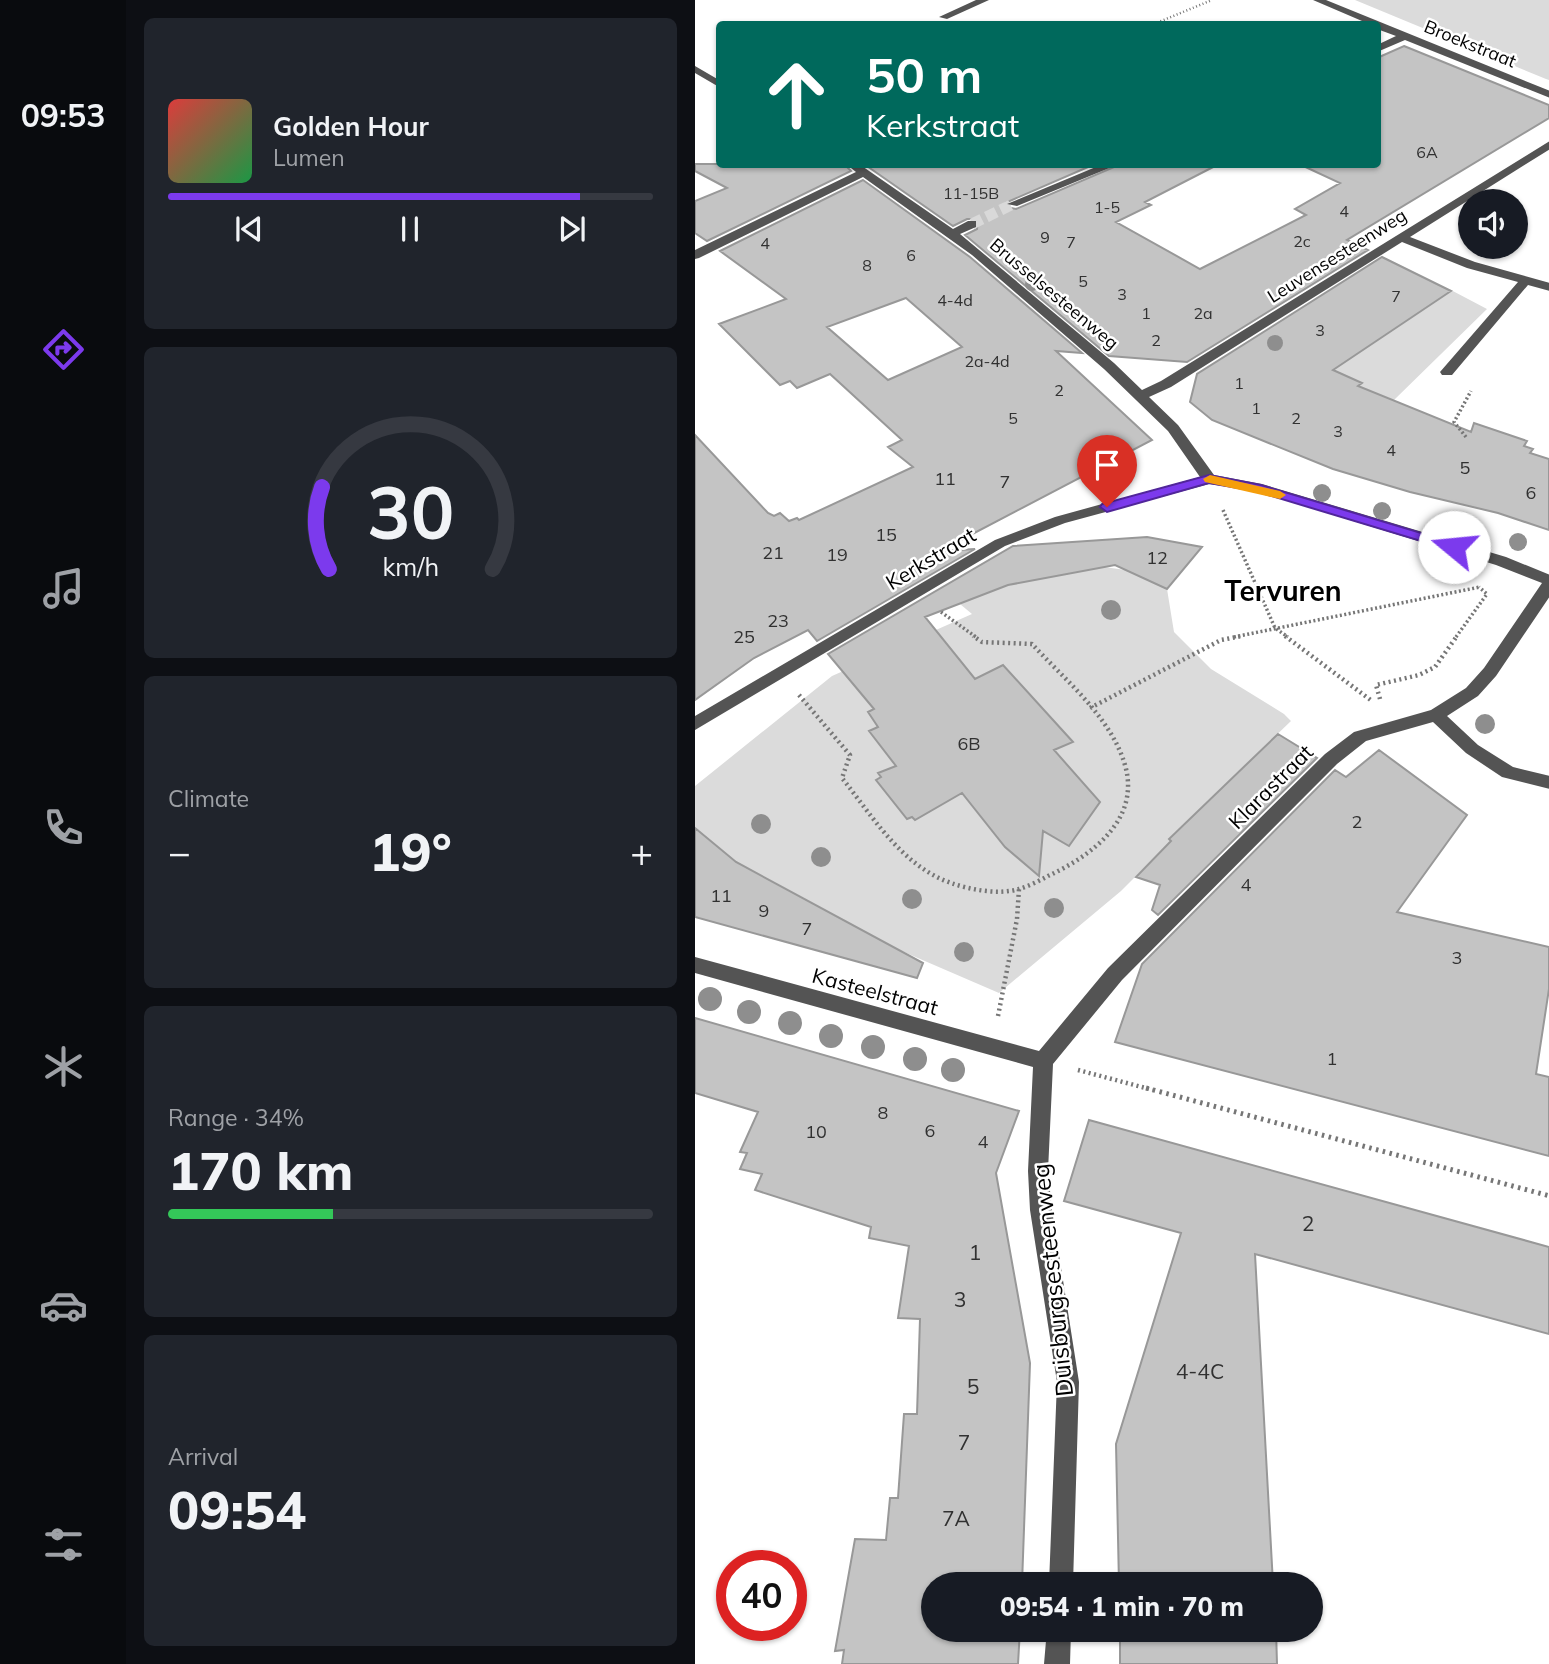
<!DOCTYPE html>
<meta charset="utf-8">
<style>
:root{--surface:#171b24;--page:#20242c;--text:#f1f3f6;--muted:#9ea1a6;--line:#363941;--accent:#7c3aed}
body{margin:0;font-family:Mulish,sans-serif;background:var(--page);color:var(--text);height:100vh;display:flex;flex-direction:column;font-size:26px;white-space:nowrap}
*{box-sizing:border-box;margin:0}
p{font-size:23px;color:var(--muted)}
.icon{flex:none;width:38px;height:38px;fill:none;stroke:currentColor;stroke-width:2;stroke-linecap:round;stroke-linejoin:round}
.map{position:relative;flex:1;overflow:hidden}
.drawer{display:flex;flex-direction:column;gap:18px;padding:18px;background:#0d0f14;width:569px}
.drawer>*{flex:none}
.guide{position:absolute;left:21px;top:21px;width:665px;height:147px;border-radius:7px;box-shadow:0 2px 5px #0004;background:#00695c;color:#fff;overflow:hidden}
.buttons{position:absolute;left:763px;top:189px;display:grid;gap:14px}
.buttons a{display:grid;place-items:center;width:70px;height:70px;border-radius:50%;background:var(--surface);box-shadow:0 2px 5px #0004;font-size:35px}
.speed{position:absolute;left:21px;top:1550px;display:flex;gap:14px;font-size:35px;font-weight:700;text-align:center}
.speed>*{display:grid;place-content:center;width:91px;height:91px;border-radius:50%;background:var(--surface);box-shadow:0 2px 5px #0004;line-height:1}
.speed .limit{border:10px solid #d22;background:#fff;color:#111}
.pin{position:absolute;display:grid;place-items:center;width:60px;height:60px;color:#fff;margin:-72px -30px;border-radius:50% 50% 50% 0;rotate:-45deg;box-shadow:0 0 7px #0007}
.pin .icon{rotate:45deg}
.me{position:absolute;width:77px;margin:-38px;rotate:287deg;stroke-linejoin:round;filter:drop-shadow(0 0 5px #0008)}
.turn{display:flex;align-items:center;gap:24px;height:147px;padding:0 35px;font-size:32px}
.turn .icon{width:91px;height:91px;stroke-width:2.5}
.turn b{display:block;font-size:49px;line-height:60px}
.big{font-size:52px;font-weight:800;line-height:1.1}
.drawer .card{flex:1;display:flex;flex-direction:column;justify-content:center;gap:10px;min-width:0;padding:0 24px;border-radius:10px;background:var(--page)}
.drawer .dial{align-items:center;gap:0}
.dial svg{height:182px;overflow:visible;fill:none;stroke:var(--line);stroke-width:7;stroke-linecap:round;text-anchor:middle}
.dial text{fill:var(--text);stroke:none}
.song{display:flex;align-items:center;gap:21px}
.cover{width:84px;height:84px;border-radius:10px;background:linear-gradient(135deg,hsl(0 70% 55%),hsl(140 70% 35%))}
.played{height:7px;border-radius:4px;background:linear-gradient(90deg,var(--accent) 85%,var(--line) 85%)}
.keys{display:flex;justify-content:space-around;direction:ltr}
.heat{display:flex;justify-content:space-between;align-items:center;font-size:38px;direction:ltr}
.charge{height:10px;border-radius:5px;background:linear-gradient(90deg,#34c759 34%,var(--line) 0)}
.trip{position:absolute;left:226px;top:1572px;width:402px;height:70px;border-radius:35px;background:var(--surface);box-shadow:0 2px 5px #0004;font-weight:800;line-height:70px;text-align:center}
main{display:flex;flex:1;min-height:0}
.menu{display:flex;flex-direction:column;width:126px;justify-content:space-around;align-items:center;background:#090b0e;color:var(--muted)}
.menu .icon{width:49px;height:49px}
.menu .selected{color:var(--accent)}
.menu b{font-size:32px;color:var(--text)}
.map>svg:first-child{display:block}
.green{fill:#dbdbdb}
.building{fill:#c4c4c4;stroke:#989898;stroke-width:2;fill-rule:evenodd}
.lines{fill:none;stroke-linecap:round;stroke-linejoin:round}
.minor-tunnel{stroke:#d9d9d9;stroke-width:11;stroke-dasharray:11 5;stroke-linecap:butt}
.path-far3{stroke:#767676;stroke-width:2.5;stroke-dasharray:1 2.5;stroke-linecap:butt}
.path-far2{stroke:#767676;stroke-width:3.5;stroke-dasharray:2 2.5;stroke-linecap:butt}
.path-far1{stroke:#767676;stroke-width:4.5;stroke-dasharray:2 3.5;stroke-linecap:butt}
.path{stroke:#767676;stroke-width:5;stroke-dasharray:2.5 4.5;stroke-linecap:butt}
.minor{fill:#545454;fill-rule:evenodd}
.tree{fill:#8e8e8e}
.route{fill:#7c3aed;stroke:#51269a;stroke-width:2}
.slow{fill:#f59e0b}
.labels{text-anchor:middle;stroke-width:5;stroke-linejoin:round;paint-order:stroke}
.far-number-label{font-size:16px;fill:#313131}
.far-street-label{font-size:18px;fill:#000;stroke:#fff}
.number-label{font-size:18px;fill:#313131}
.street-label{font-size:21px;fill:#000;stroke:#fff}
.near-number-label{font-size:21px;fill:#313131}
.near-street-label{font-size:24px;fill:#000;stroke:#fff}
.district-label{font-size:28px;font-weight:bold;fill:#000;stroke:#fff}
</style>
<main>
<nav class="menu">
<b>09:53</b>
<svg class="icon selected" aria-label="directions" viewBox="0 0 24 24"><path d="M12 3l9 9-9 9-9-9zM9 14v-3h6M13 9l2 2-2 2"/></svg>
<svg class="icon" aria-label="music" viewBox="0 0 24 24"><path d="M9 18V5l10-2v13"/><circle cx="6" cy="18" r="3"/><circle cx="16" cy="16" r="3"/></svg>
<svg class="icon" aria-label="phone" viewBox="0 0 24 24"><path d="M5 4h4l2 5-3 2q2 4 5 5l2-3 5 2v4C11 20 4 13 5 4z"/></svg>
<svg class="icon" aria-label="climate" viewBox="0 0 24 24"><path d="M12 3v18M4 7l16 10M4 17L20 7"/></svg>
<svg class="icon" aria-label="car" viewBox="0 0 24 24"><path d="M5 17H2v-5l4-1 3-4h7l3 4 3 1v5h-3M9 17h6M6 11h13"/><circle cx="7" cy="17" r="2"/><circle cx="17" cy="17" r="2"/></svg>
<svg class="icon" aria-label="filters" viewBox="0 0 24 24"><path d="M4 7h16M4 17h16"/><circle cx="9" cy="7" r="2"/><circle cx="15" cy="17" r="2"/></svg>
</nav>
<section class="drawer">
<div class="card">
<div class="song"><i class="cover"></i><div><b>Golden Hour</b><p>Lumen</p></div></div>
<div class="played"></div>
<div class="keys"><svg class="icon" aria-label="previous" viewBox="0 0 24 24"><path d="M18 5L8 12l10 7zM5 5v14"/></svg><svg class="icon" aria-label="pause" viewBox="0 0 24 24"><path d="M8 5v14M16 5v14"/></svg><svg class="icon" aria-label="next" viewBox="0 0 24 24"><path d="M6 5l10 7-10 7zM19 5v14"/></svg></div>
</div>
<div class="card dial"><svg viewBox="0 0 100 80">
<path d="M14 69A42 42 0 1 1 86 69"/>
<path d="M14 69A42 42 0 0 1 11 33" stroke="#7c3aed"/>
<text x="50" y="56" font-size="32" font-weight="700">30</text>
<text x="50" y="72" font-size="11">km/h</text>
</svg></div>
<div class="card"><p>Climate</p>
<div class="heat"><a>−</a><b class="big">19°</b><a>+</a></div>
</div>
<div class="card"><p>Range · 34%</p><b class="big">170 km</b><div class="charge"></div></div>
<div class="card"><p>Arrival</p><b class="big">09:54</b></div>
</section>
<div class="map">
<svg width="855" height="1664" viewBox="0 0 855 1664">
<rect width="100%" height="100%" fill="#fff"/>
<path class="green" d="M660,0H854V80L851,79Z
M754,289L792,309L699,400L663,386L666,383L648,374L614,372L669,317L696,331L756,291Z
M409,567L431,570L472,589L479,632L516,669L589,714L596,721L474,838L476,841L426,891L304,993L202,949L66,875L6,856L19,844L0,828V786L137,676L277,614L265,604L313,585Z"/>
<path class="building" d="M709,46L854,105V118L652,240L673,250L492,362L414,356L270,235L282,229L283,219H272L258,226L169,164H400L310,203L311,207L321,209L426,164H524L450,202L456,205L421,222L505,269L611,215L600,209L645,183L604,164H682V58Z
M0,164H149L156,171L12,241L0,233V201L32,188L0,171Z
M168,180L275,257L387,353L361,351L457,440L245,551L280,549L122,641L113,630L59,658L0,700V435L73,513L79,516L85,513L94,521L102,518L104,520L218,467L193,447L207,440L135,374L102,388L95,381L85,385L24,324L91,299L25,251ZM211,298L267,347L193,380L132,327Z
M687,257L756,291L638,370L667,383L663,386L776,432L779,423L832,441L829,446L838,449L835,453L854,459V530L803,513L715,492L638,469L517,420L495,402L502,374Z
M452,537L507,547L472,589L420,565L313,585L230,617L280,679L308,665L378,742L359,750L405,802L374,846L348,831L344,876L310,847L267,793L220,820L217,817L212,819L181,780L186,777L183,773L201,766L174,731L183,727L173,712L179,709L133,654L318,546Z
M583,734L622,758L463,915L457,910L465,885L441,877L476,841L474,839Z
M684,750L772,815L702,912L854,947V989L841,1074L854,1077V1156L420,1042L447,964L640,770L651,777Z
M0,828L41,862L228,963L222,978L0,917Z
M0,1018L324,1111L301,1173L335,1363L327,1584H238V1629H325L323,1664H147L149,1650L140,1651L160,1539L191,1540L195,1498H203L209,1414H222L225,1319L203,1318L214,1246L174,1238L176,1227L60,1190L67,1174L45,1169L52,1153L45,1152L63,1112L0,1093Z
M394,1120L854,1247V1334L560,1254L578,1584H424L421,1444L486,1233L369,1201Z
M425,1629H581L582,1664H425Z"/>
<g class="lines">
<path class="minor-tunnel" d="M277,224L318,204"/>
<path class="path-far3" d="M459,24L517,0"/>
<path class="path-far2" d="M771,437L759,422L776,391
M528,510L580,628L593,637
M246,612L281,637
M539,637L785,587
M761,637L792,594L784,587"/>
<path class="path-far1" d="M590,636L677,701
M104,695L155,755L147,778C178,817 207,866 256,883C276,890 304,895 324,889C334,886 344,881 353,876C396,856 446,820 430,765C416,717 370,680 337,644L287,642L278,636
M685,699L681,685L724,675L740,667L762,636
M395,708L526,640L547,636
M303,1016L322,919L324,889
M383,1070L458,1090"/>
<path class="path" d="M451,1088L855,1196"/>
<path class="minor" d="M281,0H294L252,19L244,17Z
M618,0H631L855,91V98L710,40L682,52V45L701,36L682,29V24H674Z
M0,66L24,80V87L0,73Z
M855,141V149L715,237L780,262L855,283V291L833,285L757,375H747L745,372L823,282L772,268L707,242L476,387L454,397L483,425L519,475L567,484L811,557L855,575V596L801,676L783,696L752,716L783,745L818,767L855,776V789L807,777L771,753L738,722L671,741L642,764L427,980L358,1064L353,1171L357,1210L384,1382L378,1584H354L362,1382L335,1210L333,1171L338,1067L0,973V957L344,1051L413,968L630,754L659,732L736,710L771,688L789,668L847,583L801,565L561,491L514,484L370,523L310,546L0,730V716L300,540L360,517L505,477L473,431L409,369L277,255L168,177L4,258L0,259V250L161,172L151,164H164L258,229L273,221H281V227L265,234L419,363L447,390L466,381Z
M408,164H424L322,206L312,204Z
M352,1629H376L375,1664H349Z"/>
</g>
<g class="tree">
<circle cx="337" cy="284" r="7"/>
<circle cx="580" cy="343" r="8"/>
<circle cx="627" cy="493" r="9"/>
<circle cx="687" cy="511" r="9"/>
<circle cx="756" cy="529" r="9"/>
<circle cx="823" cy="542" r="9"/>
<circle cx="416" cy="610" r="10"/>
<circle cx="790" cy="724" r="10"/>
<circle cx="66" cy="824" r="10"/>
<circle cx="126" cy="857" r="10"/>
<circle cx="217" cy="899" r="10"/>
<circle cx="359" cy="908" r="10"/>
<circle cx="269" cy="952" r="10"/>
<circle cx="15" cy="999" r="12"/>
<circle cx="54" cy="1012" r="12"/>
<circle cx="95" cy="1023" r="12"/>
<circle cx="136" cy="1036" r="12"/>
<circle cx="178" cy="1047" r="12"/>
<circle cx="220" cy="1059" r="12"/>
<circle cx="258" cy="1070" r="12"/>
</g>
<path class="route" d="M514,475L566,485L763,544L765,547L759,551L560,491L514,483L412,512L405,507L407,504Z"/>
<path class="slow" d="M515,475L585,491L591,495L585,499L510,482L508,479Z"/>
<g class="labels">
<g class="far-number-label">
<text x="732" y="158">6A</text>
<text x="276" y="199">11-15B</text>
<text x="412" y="213">1-5</text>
<text x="649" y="217">4</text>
<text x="350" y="243">9</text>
<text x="607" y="247">2c</text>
<text x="376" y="248">7</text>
<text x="70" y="249">4</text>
<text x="216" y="261">6</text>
<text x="172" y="271">8</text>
<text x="388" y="287">5</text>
<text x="427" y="300">3</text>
<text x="701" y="302">7</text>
<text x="260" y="306">4-4d</text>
<text x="451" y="319">1</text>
<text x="508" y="319">2a</text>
<text x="625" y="336">3</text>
<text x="461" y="346">2</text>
<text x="292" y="367">2a-4d</text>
<text x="544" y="389">1</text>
<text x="364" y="396">2</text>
<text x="561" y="414">1</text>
<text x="318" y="424">5</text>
<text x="601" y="424">2</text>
<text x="643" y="437">3</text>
<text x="696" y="456">4</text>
</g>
<g class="far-street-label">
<text transform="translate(775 44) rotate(22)" y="6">Broekstraat</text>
<text transform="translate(642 256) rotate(-32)" y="6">Leuvensesteenweg</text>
<text transform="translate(359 294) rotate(40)" y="6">Brusselsesteenweg</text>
</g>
<g class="number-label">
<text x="770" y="474">5</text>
<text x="250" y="485">11</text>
<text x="310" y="488">7</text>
<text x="836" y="499">6</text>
<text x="191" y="541">15</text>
<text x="78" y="559">21</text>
<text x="142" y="561">19</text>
<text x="462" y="564">12</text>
<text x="83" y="627">23</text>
<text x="49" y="643">25</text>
<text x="274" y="750">6B</text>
<text x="662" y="828">2</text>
<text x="551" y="891">4</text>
<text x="26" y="902">11</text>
<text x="69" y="917">9</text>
<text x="112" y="935">7</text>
<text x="762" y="964">3</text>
<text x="637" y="1065">1</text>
<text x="188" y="1119">8</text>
<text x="235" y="1137">6</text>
<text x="121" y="1138">10</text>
<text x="288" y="1148">4</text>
</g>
<g class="street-label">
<text transform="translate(236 559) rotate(-31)" y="7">Kerkstraat</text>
<text transform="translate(576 787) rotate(-45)" y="7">Klarastraat</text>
<text transform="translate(180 992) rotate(15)" y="7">Kasteelstraat</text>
</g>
<g class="near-number-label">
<text x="613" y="1231">2</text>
<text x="280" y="1260">1</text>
<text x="265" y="1307">3</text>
<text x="505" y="1379">4-4C</text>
<text x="278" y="1394">5</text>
<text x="269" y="1450">7</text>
<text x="261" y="1526">7A</text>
</g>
<g class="near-street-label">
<text transform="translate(358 1280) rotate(-96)" y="8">Duisburgsesteenweg</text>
</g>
<g class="district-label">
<text x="588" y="601">Tervuren</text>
</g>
</g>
</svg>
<div class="buttons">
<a><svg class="icon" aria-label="sound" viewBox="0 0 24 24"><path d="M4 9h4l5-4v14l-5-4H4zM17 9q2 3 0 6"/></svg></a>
</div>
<div class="speed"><div class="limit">40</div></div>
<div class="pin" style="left:412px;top:507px;background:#d93025"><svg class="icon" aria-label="arrive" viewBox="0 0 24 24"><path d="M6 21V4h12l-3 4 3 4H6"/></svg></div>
<svg class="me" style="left:759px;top:547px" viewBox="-20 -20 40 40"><circle r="19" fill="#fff"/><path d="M0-13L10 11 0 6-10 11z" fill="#7c3aed"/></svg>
<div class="trip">09:54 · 1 min · 70 m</div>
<div class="guide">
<div class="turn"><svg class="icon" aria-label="ahead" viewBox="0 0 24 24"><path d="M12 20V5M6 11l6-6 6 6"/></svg><div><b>50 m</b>Kerkstraat</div></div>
</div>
</div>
</main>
